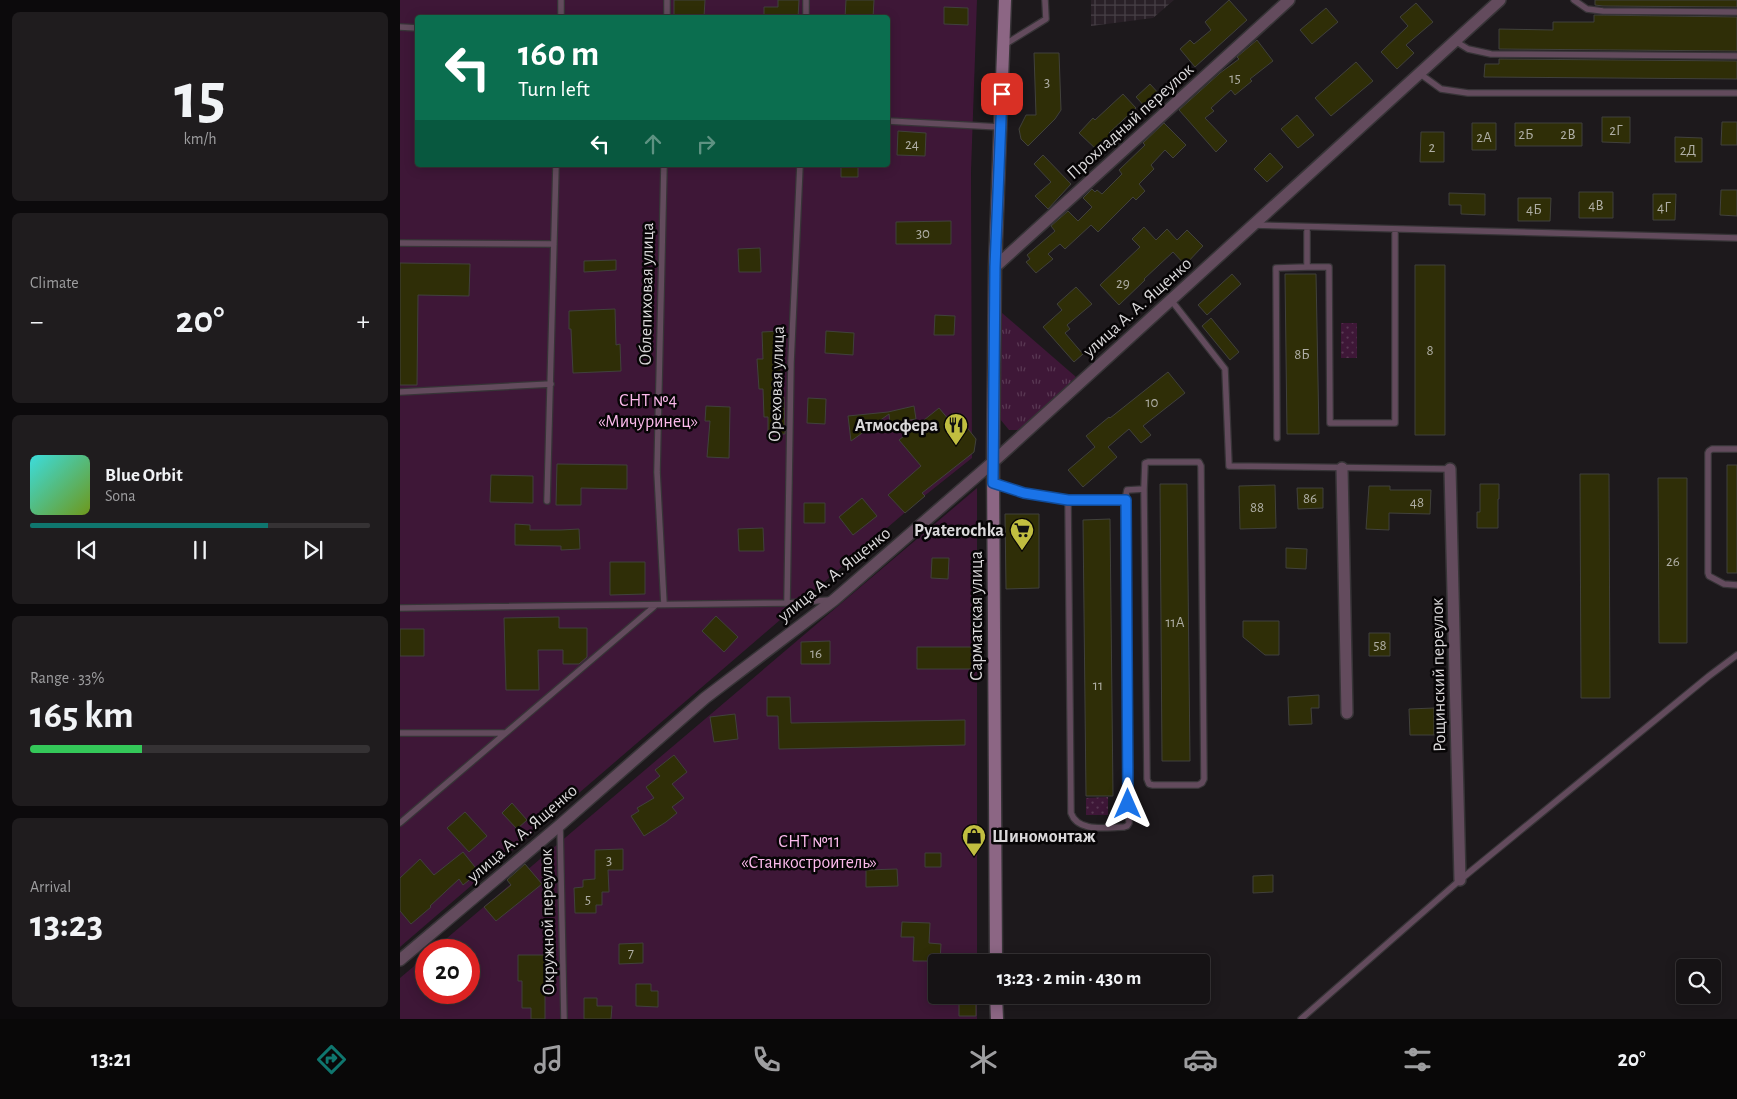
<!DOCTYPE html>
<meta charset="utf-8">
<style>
:root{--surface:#161315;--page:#1f1c1e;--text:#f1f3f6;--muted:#9e9ea0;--line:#353234;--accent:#0f766e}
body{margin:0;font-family:"Alegreya Sans",sans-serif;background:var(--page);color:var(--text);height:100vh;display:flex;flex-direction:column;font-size:19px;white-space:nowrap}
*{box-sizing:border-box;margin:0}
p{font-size:16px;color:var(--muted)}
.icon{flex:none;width:28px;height:28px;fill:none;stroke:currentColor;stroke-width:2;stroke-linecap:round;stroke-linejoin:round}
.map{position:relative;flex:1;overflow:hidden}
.drawer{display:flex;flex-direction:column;gap:12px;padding:12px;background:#0c0a0c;width:400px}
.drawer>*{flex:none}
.banner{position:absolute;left:15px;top:15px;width:475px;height:152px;border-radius:5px;box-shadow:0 2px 12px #0003,0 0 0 1px var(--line);background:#0b6e4f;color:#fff;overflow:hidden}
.buttons{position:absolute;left:1276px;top:959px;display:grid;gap:10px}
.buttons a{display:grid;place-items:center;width:45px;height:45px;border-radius:5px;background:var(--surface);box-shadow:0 2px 12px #0003,0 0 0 1px var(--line);font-size:25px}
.speed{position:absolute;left:15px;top:939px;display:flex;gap:10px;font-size:25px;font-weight:700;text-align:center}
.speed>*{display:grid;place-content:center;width:65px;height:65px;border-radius:50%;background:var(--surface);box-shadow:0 2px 12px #0003,0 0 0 1px var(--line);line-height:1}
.speed .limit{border:8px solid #d22;background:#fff;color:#111}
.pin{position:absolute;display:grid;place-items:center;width:42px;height:42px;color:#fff;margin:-21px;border-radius:10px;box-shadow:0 2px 8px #0006}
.me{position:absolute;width:55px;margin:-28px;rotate:0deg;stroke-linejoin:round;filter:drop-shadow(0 0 4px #0008)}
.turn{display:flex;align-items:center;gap:18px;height:105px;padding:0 20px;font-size:22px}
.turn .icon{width:65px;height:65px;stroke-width:2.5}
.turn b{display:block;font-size:35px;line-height:42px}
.lanes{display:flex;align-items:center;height:48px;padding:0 20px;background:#0003;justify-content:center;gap:25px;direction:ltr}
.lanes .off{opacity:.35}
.big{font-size:38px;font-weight:600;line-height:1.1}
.drawer .card{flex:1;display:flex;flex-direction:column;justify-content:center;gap:8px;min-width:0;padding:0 18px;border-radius:8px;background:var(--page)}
.drawer .dial{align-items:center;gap:0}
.dial b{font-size:65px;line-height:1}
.song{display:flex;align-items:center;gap:15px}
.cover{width:60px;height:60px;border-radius:8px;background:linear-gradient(135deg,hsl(180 70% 55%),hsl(80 70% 35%))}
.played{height:5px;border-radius:2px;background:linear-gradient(90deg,var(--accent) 70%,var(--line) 70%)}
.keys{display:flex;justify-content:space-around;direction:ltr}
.heat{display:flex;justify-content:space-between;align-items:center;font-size:28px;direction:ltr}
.charge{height:8px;border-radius:4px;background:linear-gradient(90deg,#34c759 33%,var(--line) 0)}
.trip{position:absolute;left:528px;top:954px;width:282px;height:50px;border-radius:5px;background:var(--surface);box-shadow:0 2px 12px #0003,0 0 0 1px var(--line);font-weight:600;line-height:50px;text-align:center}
.tabs{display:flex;height:80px;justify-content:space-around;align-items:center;background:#090808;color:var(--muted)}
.tabs .icon{width:35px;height:35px}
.tabs .selected{color:var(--accent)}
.tabs b{font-size:22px;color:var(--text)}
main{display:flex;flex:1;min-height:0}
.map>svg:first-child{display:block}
.industrial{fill:url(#industrial-grid)}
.grass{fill:url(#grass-tufts)}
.park{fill:url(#park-dots)}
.garden{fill:#3e1737;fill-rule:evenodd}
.building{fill:#2f2e07;stroke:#41413c}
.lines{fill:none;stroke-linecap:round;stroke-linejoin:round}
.service-casing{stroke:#373437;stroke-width:8}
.minor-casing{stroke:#373437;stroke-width:14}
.secondary-casing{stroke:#373437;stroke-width:15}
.service{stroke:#634b5d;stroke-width:5.5}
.minor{stroke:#634b5d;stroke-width:11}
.secondary{stroke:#8c6684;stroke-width:12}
.route-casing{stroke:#114b97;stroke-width:12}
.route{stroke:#1a73e8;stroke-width:9}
.labels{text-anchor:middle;stroke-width:5;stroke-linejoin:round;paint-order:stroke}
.number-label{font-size:15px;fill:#afaea5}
.street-label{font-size:18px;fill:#dad8da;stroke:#070506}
.park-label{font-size:18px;fill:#fcbaec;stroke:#070506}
.poi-label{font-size:18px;font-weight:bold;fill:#dad8da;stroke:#070506;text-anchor:end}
</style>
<main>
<section class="drawer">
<div class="card dial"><b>15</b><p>km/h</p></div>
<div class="card"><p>Climate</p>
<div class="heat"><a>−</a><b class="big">20°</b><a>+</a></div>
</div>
<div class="card">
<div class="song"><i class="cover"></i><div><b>Blue Orbit</b><p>Sona</p></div></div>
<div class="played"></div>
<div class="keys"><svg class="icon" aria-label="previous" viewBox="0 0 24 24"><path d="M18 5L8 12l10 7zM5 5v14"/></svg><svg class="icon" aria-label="pause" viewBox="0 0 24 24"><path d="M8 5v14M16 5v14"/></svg><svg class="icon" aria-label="next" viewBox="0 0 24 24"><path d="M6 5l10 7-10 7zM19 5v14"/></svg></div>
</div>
<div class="card"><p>Range · 33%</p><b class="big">165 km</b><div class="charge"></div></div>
<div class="card"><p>Arrival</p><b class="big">13:23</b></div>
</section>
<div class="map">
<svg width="1337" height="1019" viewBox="0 0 1337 1019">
<defs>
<pattern id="industrial-grid" width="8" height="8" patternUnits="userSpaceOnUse" patternTransform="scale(1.25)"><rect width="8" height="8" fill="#292027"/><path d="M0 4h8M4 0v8" fill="none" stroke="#474046"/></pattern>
<pattern id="grass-tufts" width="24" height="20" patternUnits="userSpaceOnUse" patternTransform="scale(1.25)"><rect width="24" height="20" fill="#3e1737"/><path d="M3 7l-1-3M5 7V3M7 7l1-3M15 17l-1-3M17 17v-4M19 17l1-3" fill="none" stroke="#593853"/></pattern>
<pattern id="park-dots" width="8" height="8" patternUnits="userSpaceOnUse" patternTransform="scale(1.25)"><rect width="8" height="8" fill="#3e1737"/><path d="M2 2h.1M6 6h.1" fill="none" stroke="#593853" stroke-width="1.8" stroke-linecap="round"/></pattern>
</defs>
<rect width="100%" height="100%" fill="#1d191c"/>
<path class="industrial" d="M691,0H774L753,18L691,26Z"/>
<path class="grass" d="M602,313L676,377L620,430H609L600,419Z"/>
<path class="park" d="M941,323H957V358H941Z
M708,797V815H686V798Z"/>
<path class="garden" d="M0,0H577L571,171L572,458L523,497L0,947ZM18,18H488V165H18Z
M577,488V962H536V995H577V1019H0V978L26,956V992H69V950H33Z"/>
<path class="building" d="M274,0H305L304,17L274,16Z
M378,0H399L398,18H364V7H378Z
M446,0H474L473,18H445Z
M829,0L847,20L795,67L780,49L790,40L794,44L811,30L805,22Z
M1195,0H1337V7L1203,6L1195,5Z
M1016,3L1033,22L1006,45L1014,53L997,69L981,52L1008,26L1000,17Z
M544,7L568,8V25L544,24Z
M926,8L938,22L912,44L900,30Z
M1194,15L1337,17V51L1099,49V29L1153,30V22H1194Z
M857,40L873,61L850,79L852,81L835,95L831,90L811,108L814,111L805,118L827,141L816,152L779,110L820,73L839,59L837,57Z
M634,53H659L661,110L655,119L628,146L621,139L619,129L626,115H636Z
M1099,59L1337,61V79L1084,77L1085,64H1099Z
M956,62L973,81L931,116L915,98Z
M750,84L761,96L747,109L736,97Z
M723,94L736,108L709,133L713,137L699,152L679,133L693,118L695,120Z
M897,115L914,135L898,148L881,129Z
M1202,117H1230V143L1202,142Z
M1322,122H1337V145H1321Z
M764,123L786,145L773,158L765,150L751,165L754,169L739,184L745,191L736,200L733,197L698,232L691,225L665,249L660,244L648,254L653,259L636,273L626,262L630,259L627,255L655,231L651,226L668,211L678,221L692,207L683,198L692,189L695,192L697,190L702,194L722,174L719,170L745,145L743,143Z
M1072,123H1096V150H1072Z
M1115,123H1182V146H1115Z
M498,131L526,133L525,156L497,155Z
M1021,132H1044V162H1020Z
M1275,137L1302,138V162H1275Z
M870,153L883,167L867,182L854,169Z
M643,155L671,184L648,209L635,196L651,182L634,164Z
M441,165H458V177H441Z
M1321,190H1337V216L1320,215Z
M1179,192H1213V218H1179Z
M1049,193L1085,194V215L1061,214V205H1049Z
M1253,194H1276L1275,220H1253Z
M1118,198H1151L1150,221H1118Z
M551,221V244H496V222Z
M744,227L756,240L767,229L777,240L787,230L803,246L785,265L773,252L744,279L745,280L719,305L700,285L740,247L732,239Z
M360,248L361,272H339L338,249Z
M216,260V270L184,272V261Z
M0,263L70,264L69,296L18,295L17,385H0Z
M1015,265H1045V435H1015Z
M832,274L841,284L807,315L798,305Z
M885,274H916L919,434H887Z
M676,287L692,304L667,325L670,329L665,333L683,354L674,362L643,327L662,310L657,304Z
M215,309L216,345L220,344L221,371L173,373L171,329H169V311Z
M535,315L555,316L554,335H534Z
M811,318L839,352L830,360L802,326Z
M382,331L384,356H380L382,397H384L385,434H368V417H364L363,389H359L357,359H363L362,332Z
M426,331L454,333L453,355L425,353Z
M768,372L785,393L743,426L751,435L741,443L729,429L708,447L717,457L683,487L668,470L695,447L686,436L709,417L710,418Z
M408,398L426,399L425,424L407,423Z
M306,406L330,407L329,458L307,457L310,421H305Z
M514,406L516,419L490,423L489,414L451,441L448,416L488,412Z
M539,408L550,421L557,415L576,439L574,452L522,493L525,496L505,513L488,495L521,466L499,440Z
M157,464L227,465V489L181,488V505H156Z
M1327,465H1337V573H1327Z
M1180,474H1209L1210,698H1181Z
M91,475L133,476V503L90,502Z
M1258,478H1287V643H1259Z
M760,484H787L790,761H762Z
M1080,484H1099V499H1098V528H1077V512H1080Z
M875,485L876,528L840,529L839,486Z
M969,486H990V490H1031L1030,514L989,513V530L966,529Z
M897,488H923V508L898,509Z
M462,498L477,516L453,535L439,517Z
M404,503H425V523H404Z
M605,514H639V588L606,589Z
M710,519L713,796H686L683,520Z
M115,524L130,525V530H161L179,529L180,549L161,550V546L115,545Z
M363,528L364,551H339L338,529Z
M886,548L907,549L906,569L886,568Z
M532,558H549L548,579L531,578Z
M210,562H245V594L210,595Z
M316,616L338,637L324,652L302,631Z
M159,617V628H187V657L179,664H163V650H138L139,690H106L104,618Z
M843,621H879V655H865L843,637Z
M0,629H24V656H0Z
M969,633H990V656H969Z
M430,641V664H401V642Z
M517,647H573V669H517Z
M919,695V708H911L912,724L889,725L888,697Z
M367,697H390L391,723L565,720V745L379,749L378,716H367Z
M1034,708V735H1010L1009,709Z
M335,714L338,739L314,742L310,717Z
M274,755L287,772L272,784L284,798L272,807L277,813L266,822L244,836L231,816L239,811L237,808L254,798L246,787L260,776L255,770Z
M112,803L127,820L117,829L102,813Z
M65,812L87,836L69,852L47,828Z
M223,849V870H208L209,892H202V905H196V913H175L174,888L183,887V880L195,879V850Z
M63,852L79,872L63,885L59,879L30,906L31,907L11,924L0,911V878L20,859L34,875Z
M525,853H541V867H525Z
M125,864L142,884L96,921L84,907L111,885L107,880Z
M497,869L498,886L466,887V870Z
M873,875V892L853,893V876Z
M502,922L530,923L529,943L541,944L540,961H513L514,937H501Z
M243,943V963L219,964V944Z
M118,955H147V973H145V1019H131V1008H122V981H118Z
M236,984H251V991H258V1007L236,1006Z
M184,998H197V1006H212L211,1019H184Z
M559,1004H576V1016H559Z"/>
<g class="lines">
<g class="service-casing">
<path id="service" d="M161,0V18
M1174,0L1187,9L1203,11L1337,12
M267,18V0
M406,18V0
M0,27L18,28
M1055,41L1068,49L1091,54L1337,56
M604,45L646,19L645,0
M1019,73L1041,89L1068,93H1337
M488,121L600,127
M264,165L257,472L264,604
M854,225L1337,238
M907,227V267H929L930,423H995V230
M0,243L154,244
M771,300L825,369L829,466L1050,469
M0,392L151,384
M877,438L876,268L907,267
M1337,449H1312L1309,451L1308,453V573L1309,576L1324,584L1337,585
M593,483L624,493L668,500H725L729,823L727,826L724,827C707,827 678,833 671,813L668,500
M725,500L727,490L744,489L745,463L748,462H799L801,466L804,779L802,783L798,785H753L749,784L747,779L744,489
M147,501L156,165
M387,603L391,362L400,165
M0,608L387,603L430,600
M0,733H105
M0,823L256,605
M160,825L164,1019
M901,1019L1060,880L1309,676L1337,655"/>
</g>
<g class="minor-casing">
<path id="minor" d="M595,267L889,0
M942,468L947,713
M1050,469L1060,880
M0,960L160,825L305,698L434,600L593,462L1100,0"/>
</g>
<g class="secondary-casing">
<path id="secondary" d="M596,962L593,462L595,267L605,0
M596,995L597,1019"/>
</g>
<use href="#service" class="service"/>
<use href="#minor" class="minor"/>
<use href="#secondary" class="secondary"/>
</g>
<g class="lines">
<g class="route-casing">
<path id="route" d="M602,94L595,267L593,483L624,493L668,500H726L728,804"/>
</g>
<use href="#route" class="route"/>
</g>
<defs>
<g id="restaurant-pin" transform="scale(1.25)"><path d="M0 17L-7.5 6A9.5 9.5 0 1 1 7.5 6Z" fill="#c1be40" stroke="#070506"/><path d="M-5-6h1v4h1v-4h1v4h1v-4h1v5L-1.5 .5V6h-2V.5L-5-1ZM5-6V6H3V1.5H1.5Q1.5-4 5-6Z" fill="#111"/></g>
<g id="supermarket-pin" transform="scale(1.25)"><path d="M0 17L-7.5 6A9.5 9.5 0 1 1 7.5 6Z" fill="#c1be40" stroke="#070506"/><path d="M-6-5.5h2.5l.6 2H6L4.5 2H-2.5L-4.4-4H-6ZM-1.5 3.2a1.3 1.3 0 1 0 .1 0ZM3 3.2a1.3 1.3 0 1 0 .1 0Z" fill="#111"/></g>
<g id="shop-pin" transform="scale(1.25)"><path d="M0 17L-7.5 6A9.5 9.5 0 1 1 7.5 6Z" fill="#c1be40" stroke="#070506"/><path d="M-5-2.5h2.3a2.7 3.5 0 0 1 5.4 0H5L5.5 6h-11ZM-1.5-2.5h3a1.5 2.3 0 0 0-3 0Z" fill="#111"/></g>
</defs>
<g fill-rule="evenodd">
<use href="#restaurant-pin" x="556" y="425"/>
<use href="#supermarket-pin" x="622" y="530"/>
<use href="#shop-pin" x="574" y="836"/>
</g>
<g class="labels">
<g class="number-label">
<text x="835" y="83">15</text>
<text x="647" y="87">3</text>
<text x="1216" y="135">2Г</text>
<text x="1126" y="139">2Б</text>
<text x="1168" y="139">2В</text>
<text x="1084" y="142">2А</text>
<text x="512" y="149">24</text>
<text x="1032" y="152">2</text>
<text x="1288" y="155">2Д</text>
<text x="1196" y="210">4В</text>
<text x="1264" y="212">4Г</text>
<text x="1134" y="214">4Б</text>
<text x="523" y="238">30</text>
<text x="723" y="288">29</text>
<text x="1030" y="355">8</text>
<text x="902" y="359">8Б</text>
<text x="752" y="407">10</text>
<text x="910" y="503">86</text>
<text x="1017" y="507">48</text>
<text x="857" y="512">88</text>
<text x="1273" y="566">26</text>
<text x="775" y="627">11А</text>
<text x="980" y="650">58</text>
<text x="416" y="658">16</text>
<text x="698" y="690">11</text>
<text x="209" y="865">3</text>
<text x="188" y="904">5</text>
<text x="231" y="958">7</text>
</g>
<g class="street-label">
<text transform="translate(730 121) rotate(-42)" y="6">Прохладный переулок</text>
<text transform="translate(246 294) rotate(-89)" y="6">Облепиховая улица</text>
<text transform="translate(737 307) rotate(-42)" y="6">улица А. А. Ященко</text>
<text transform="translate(376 384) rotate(-88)" y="6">Ореховая улица</text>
<text transform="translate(434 574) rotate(-39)" y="6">улица А. А. Ященко</text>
<text transform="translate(576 616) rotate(-90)" y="6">Сарматская улица</text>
<text transform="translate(1038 675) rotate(-91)" y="6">Рощинский переулок</text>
<text transform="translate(122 833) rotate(-41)" y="6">улица А. А. Ященко</text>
<text transform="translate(147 922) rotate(-91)" y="6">Окружной переулок</text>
</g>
<g class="park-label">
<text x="248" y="406">СНТ №4<tspan x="248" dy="21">«Мичуринец»</tspan></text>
<text x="409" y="847">СНТ №11<tspan x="409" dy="21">«Станкостроитель»</tspan></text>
</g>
<g class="poi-label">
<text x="538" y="431">Атмосфера</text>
<text x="604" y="536">Pyaterochka</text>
<text x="592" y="842" text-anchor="start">Шиномонтаж</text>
</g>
</g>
</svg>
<div class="buttons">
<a><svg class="icon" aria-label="search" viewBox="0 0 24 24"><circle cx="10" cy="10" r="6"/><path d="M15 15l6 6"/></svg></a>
</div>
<div class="speed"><div class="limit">20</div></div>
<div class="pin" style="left:602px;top:94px;background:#d93025"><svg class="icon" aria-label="arrive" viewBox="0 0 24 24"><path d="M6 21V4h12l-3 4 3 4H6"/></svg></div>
<svg class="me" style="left:728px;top:804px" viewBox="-20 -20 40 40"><path d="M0-17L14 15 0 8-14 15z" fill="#1a73e8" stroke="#fff" stroke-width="4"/></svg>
<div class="trip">13:23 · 2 min · 430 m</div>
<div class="banner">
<div class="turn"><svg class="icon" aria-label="left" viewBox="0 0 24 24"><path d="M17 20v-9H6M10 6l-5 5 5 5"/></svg><div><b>160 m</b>Turn left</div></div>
<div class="lanes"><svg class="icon" aria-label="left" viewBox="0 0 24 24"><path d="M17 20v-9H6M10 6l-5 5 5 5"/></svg><svg class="icon off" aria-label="ahead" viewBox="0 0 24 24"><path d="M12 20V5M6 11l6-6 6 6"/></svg><svg class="icon off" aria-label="right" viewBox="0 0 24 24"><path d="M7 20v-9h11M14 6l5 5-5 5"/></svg></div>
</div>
</div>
</main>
<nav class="tabs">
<b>13:21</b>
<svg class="icon selected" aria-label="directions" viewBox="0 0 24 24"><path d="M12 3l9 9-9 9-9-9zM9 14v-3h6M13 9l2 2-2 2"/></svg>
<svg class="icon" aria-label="music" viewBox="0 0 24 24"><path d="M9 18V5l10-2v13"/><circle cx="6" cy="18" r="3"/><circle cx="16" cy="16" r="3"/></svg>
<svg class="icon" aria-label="phone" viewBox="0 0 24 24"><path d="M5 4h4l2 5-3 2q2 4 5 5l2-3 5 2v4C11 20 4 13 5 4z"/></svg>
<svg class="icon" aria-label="climate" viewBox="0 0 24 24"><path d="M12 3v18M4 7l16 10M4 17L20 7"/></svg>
<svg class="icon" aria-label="car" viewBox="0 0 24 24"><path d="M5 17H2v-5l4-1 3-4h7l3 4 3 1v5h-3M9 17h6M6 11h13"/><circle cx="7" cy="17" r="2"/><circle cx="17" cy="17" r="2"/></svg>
<svg class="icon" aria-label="filters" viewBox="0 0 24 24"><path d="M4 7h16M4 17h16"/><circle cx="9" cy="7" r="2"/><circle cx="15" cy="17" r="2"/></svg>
<b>20°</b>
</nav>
